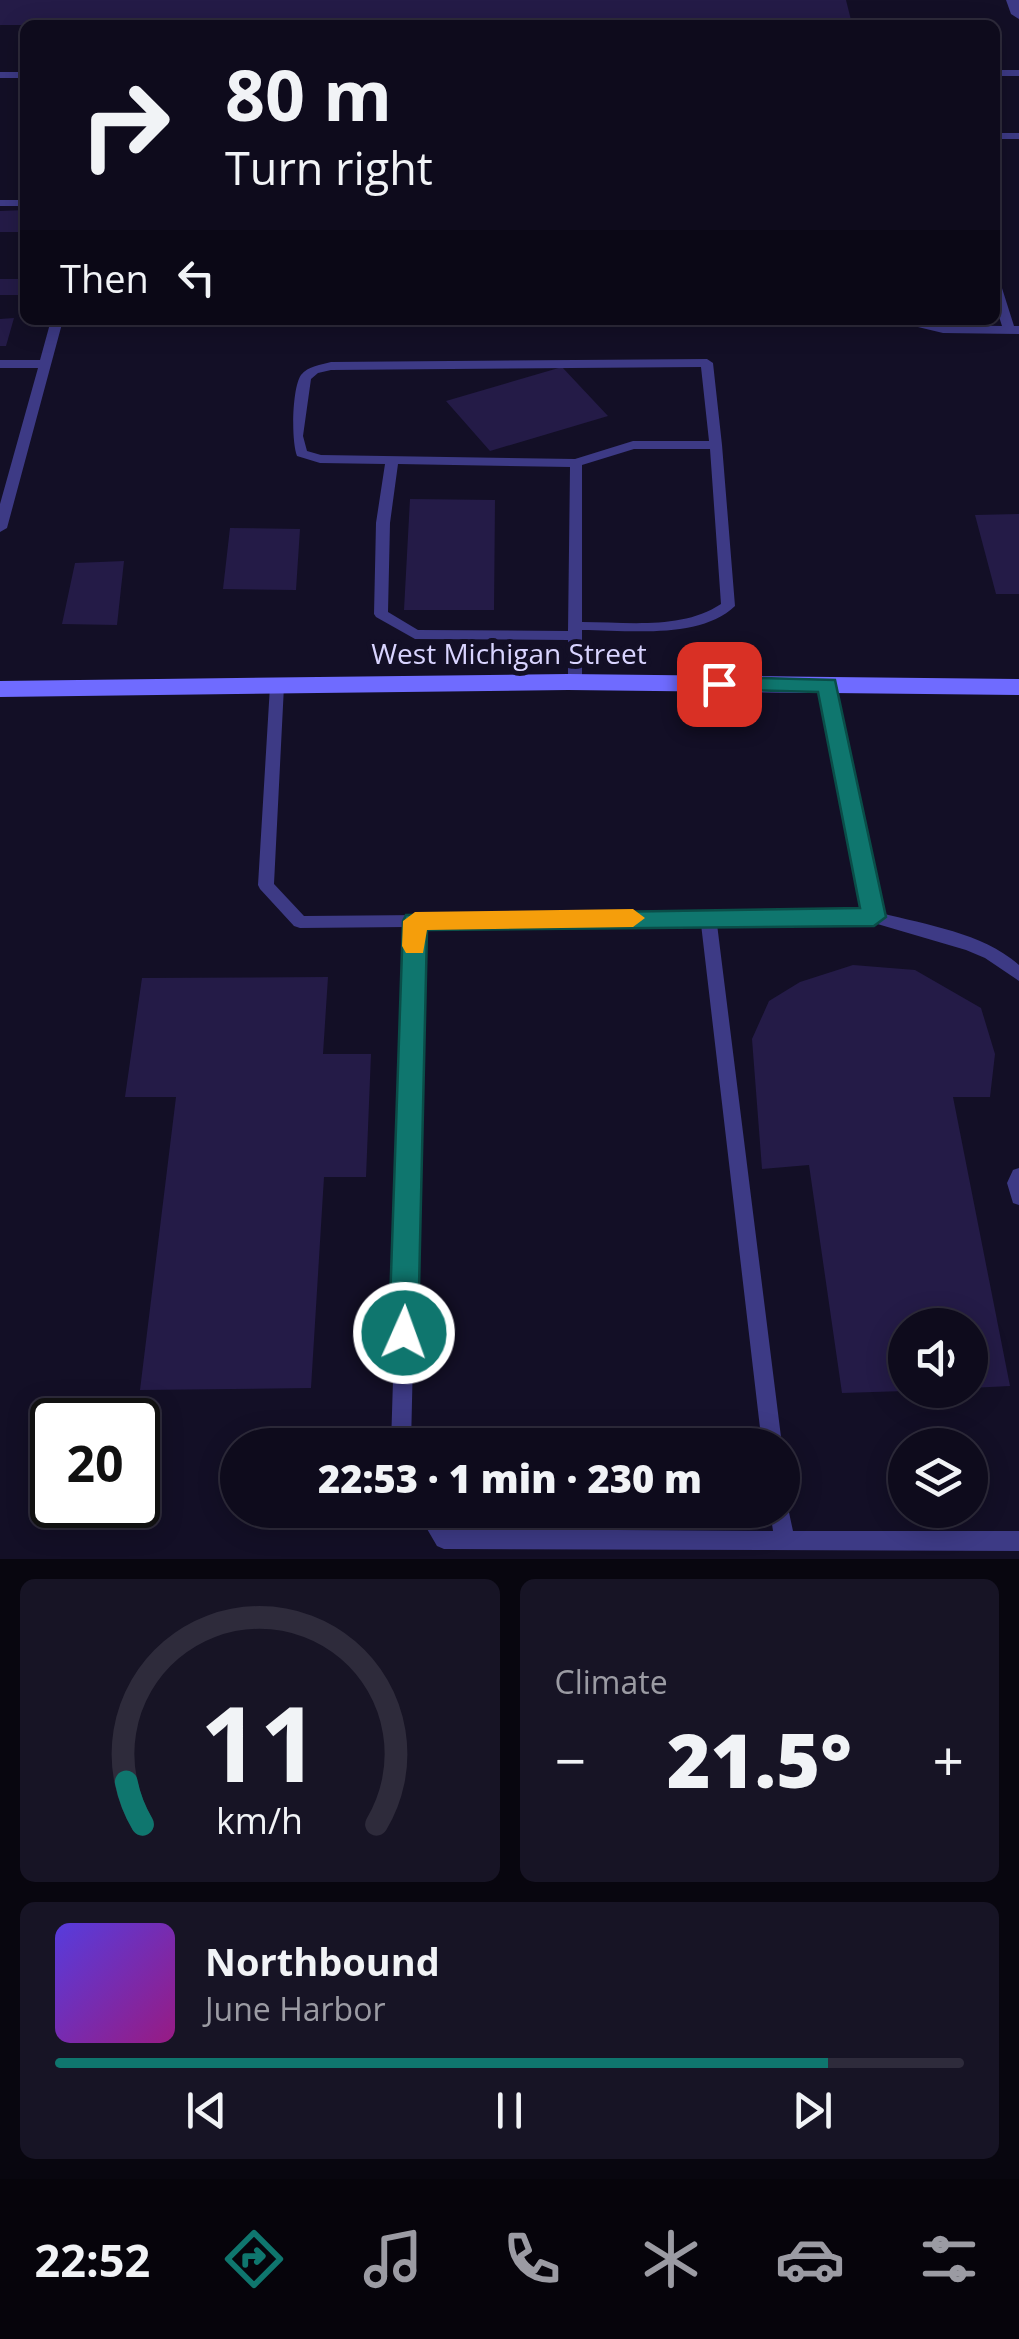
<!DOCTYPE html>
<meta charset="utf-8">
<style>
:root{--surface:#0e0b1c;--page:#171425;--text:#f1f3f6;--muted:#9b9ba3;--line:#2e2b3b;--accent:#0f766e}
body{margin:0;font-family:"Open Sans",sans-serif;background:var(--page);color:var(--text);height:100vh;display:flex;flex-direction:column;font-size:38px;white-space:nowrap}
*{box-sizing:border-box;margin:0}
p{font-size:32px;color:var(--muted)}
.icon{flex:none;width:55px;height:55px;fill:none;stroke:currentColor;stroke-width:2;stroke-linecap:round;stroke-linejoin:round}
.map{position:relative;height:1559px;overflow:hidden}
.sheet{display:flex;flex-direction:column;gap:20px;padding:20px;background:#08060f;flex:1}
.sheet>*{flex:none}
.guide{position:absolute;left:20px;top:20px;width:980px;height:305px;border-radius:15px;box-shadow:0 5px 25px #0003,0 0 0 2px var(--line);background:#0e0b1c;color:var(--text);overflow:hidden}
.controls{position:absolute;left:888px;top:1308px;display:grid;gap:20px}
.controls a{display:grid;place-items:center;width:100px;height:100px;border-radius:50%;background:var(--surface);box-shadow:0 5px 25px #0003,0 0 0 2px var(--line);font-size:50px}
.speed{position:absolute;left:30px;top:1398px;display:flex;gap:20px;font-size:50px;font-weight:700;text-align:center}
.speed>*{display:grid;place-content:center;width:130px;height:130px;border-radius:50%;background:var(--surface);box-shadow:0 5px 25px #0003,0 0 0 2px var(--line);line-height:1}
.speed .limit{border:5px solid #111;border-radius:15px;background:#fff;color:#111}
.pin{position:absolute;display:grid;place-items:center;width:85px;height:85px;color:#fff;margin:-42px;border-radius:20px;box-shadow:0 5px 15px #0006}
.me{position:absolute;width:110px;margin:-55px;rotate:2deg;stroke-linejoin:round;filter:drop-shadow(0 0 8px #0008)}
.turn{display:flex;align-items:center;gap:35px;height:210px;padding:0 40px;font-size:45px}
.turn .icon{width:130px;height:130px;stroke-width:2.5}
.turn b{display:block;font-size:70px;line-height:85px}
.then{display:flex;align-items:center;height:95px;padding:0 40px;background:#0003;gap:20px;font-size:38px}
.big{font-size:75px;font-weight:800;line-height:1.1}
.sheet .tile{flex:1;display:flex;flex-direction:column;justify-content:center;gap:15px;min-width:0;padding:0 35px;border-radius:15px;background:var(--page)}
.sheet .dial{align-items:center;gap:0}
.dial svg{height:260px;overflow:visible;fill:none;stroke:var(--line);stroke-width:7;stroke-linecap:round;text-anchor:middle}
.dial text{fill:var(--text);stroke:none}
.song{display:flex;align-items:center;gap:30px}
.cover{width:120px;height:120px;border-radius:15px;background:linear-gradient(135deg,hsl(250 70% 55%),hsl(310 70% 35%))}
.played{height:10px;border-radius:5px;background:linear-gradient(90deg,var(--accent) 85%,var(--line) 85%)}
.keys{display:flex;justify-content:space-around;direction:ltr}
.heat{display:flex;justify-content:space-between;align-items:center;font-size:55px;direction:ltr}
.sheet .tiles{flex:1;display:grid;gap:20px;grid-template-columns:1fr 1fr}
.tile:last-child{grid-column:span 2}
.trip{position:absolute;left:220px;top:1428px;width:580px;height:100px;border-radius:50px;background:var(--surface);box-shadow:0 5px 25px #0003,0 0 0 2px var(--line);font-weight:800;line-height:100px;text-align:center}
.dock{display:flex;height:160px;justify-content:space-around;align-items:center;background:#06040b;color:var(--muted)}
.dock .icon{width:70px;height:70px}
.dock .current{color:var(--accent)}
.dock b{font-size:45px;color:var(--text)}
.map>svg:first-child{display:block}
.building{fill:#241b47}
.lines{fill:none;stroke-linecap:round;stroke-linejoin:round}
.lane{fill:#3d3a85;fill-rule:evenodd}
.street{fill:#3d3a85;fill-rule:evenodd}
.secondary{fill:#6f6bff;fill-rule:evenodd}
.route{fill:#0f766e;stroke:#0a4d48;stroke-width:2.5}
.slow{fill:#f59e0b}
.labels{text-anchor:middle;stroke-width:10;stroke-linejoin:round;paint-order:stroke}
.street-label{font-size:28px;fill:#d9d4ff;stroke:#130f26}
</style>
<div class="map">
<svg width="1019" height="1559" viewBox="0 0 1019 1559">
<rect width="100%" height="100%" fill="#130f26"/>
<path class="building" d="M0,0H846L852,24L0,25Z
M25,210V232H0V211Z
M0,279H24L19,295H0Z
M14,318L6,346H0V319Z
M562,367L608,416L490,451L446,401Z
M410,499L495,500L494,610H404Z
M1019,514V594H996L975,515Z
M230,528L300,529L296,590L223,589Z
M124,561L117,625L62,624L75,563Z
M853,965L915,970L981,1008L995,1054L990,1097H953L1010,1386L970,1388V1325H905V1391L842,1393L809,1165L762,1169L752,1039L769,1001L800,982Z
M328,977L323,1054H371L366,1177H324L311,1388L140,1390L176,1097H125L142,978Z"/>
<g class="lines">
<path class="lane" d="M995,70H1019V76H995Z
M0,72H25V78H0Z
M995,133H1019V139H995Z
M0,200H25V206H0Z
M995,282L1001,285L1014,326H1019V334L943,333L897,322L895,320H918L943,325L1002,326L995,304Z
M51,320H63L7,528L0,532V504L38,368H0V360H40Z
M707,359L713,363L722,445L735,606C700,640 627,630 582,630V682L575,687L568,682V640L415,639L376,617L374,614L376,523L385,464L320,463L297,456C291,440 292,388 301,375C308,366 321,365 331,362ZM701,367L709,441H633L575,459L321,455L307,451L303,436L311,379L318,373L331,370ZM634,449H710L721,604C682,630 627,622 582,622V465ZM398,464L570,467L568,631L418,630L388,612L390,523Z
M827,680L834,685L881,913C927,925 983,933 1019,965V981L985,958L966,950L874,923L717,924L782,1445H762L701,924L423,927L411,1445H391L407,927L300,928L294,926L260,889L258,885L270,686L277,681L284,686L274,884L304,916L865,911L820,685Z
M1019,1168V1205L1013,1203L1007,1183L1013,1170Z
M782,1502L787,1503L793,1531H1019V1551L444,1549L437,1546L416,1510H437L449,1529L773,1531L770,1510H782Z"/>
<path class="street" d="M1006,0H1019V19L1011,14Z"/>
<path class="secondary" d="M568,674L1019,679V695L568,690L0,697V681Z"/>
</g>
<path class="route" d="M719,677L835,680L886,917L874,926L427,930L418,1333L414,1342L404,1345L394,1342L389,1333L403,921L406,915L860,908L818,692L711,689L708,684L711,679Z"/>
<path class="slow" d="M633,909L645,918L633,927L427,930L423,953H406L402,946L403,921L415,912Z"/>
<g class="labels">
<g class="street-label">
<text x="509" y="664">West Michigan Street</text>
</g>
</g>
</svg>
<div class="controls">
<a><svg class="icon" aria-label="sound" viewBox="0 0 24 24"><path d="M4 9h4l5-4v14l-5-4H4zM17 9q2 3 0 6"/></svg></a>
<a><svg class="icon" aria-label="layers" viewBox="0 0 24 24"><path d="M12 4l9 5-9 5-9-5zM3 14l9 5 9-5"/></svg></a>
</div>
<div class="speed"><div class="limit">20</div></div>
<div class="pin" style="left:719px;top:684px;background:#d93025"><svg class="icon" aria-label="arrive" viewBox="0 0 24 24"><path d="M6 21V4h12l-3 4 3 4H6"/></svg></div>
<svg class="me" style="left:404px;top:1333px" viewBox="-20 -20 40 40"><circle r="17" fill="#0f766e" stroke="#fff" stroke-width="3"/><path d="M0-11L8 9 0 5-8 9z" fill="#fff"/></svg>
<div class="trip">22:53 · 1 min · 230 m</div>
<div class="guide">
<div class="turn"><svg class="icon" aria-label="right" viewBox="0 0 24 24"><path d="M7 20v-9h11M14 6l5 5-5 5"/></svg><div><b>80 m</b>Turn right</div></div>
<div class="then">Then<svg class="icon" aria-label="left" viewBox="0 0 24 24"><path d="M17 20v-9H6M10 6l-5 5 5 5"/></svg></div>
</div>
</div>
<section class="sheet">
<div class="tiles">
<div class="tile dial"><svg viewBox="0 0 100 80">
<path d="M14 69A42 42 0 1 1 86 69"/>
<path d="M14 69A42 42 0 0 1 9 56" stroke="#0f766e"/>
<text x="50" y="56" font-size="32" font-weight="700">11</text>
<text x="50" y="72" font-size="11">km/h</text>
</svg></div>
<div class="tile"><p>Climate</p>
<div class="heat"><a>−</a><b class="big">21.5°</b><a>+</a></div>
</div>
<div class="tile">
<div class="song"><i class="cover"></i><div><b>Northbound</b><p>June Harbor</p></div></div>
<div class="played"></div>
<div class="keys"><svg class="icon" aria-label="previous" viewBox="0 0 24 24"><path d="M18 5L8 12l10 7zM5 5v14"/></svg><svg class="icon" aria-label="pause" viewBox="0 0 24 24"><path d="M8 5v14M16 5v14"/></svg><svg class="icon" aria-label="next" viewBox="0 0 24 24"><path d="M6 5l10 7-10 7zM19 5v14"/></svg></div>
</div>
</div>
</section>
<nav class="dock">
<b>22:52</b>
<svg class="icon current" aria-label="directions" viewBox="0 0 24 24"><path d="M12 3l9 9-9 9-9-9zM9 14v-3h6M13 9l2 2-2 2"/></svg>
<svg class="icon" aria-label="music" viewBox="0 0 24 24"><path d="M9 18V5l10-2v13"/><circle cx="6" cy="18" r="3"/><circle cx="16" cy="16" r="3"/></svg>
<svg class="icon" aria-label="phone" viewBox="0 0 24 24"><path d="M5 4h4l2 5-3 2q2 4 5 5l2-3 5 2v4C11 20 4 13 5 4z"/></svg>
<svg class="icon" aria-label="climate" viewBox="0 0 24 24"><path d="M12 3v18M4 7l16 10M4 17L20 7"/></svg>
<svg class="icon" aria-label="car" viewBox="0 0 24 24"><path d="M5 17H2v-5l4-1 3-4h7l3 4 3 1v5h-3M9 17h6M6 11h13"/><circle cx="7" cy="17" r="2"/><circle cx="17" cy="17" r="2"/></svg>
<svg class="icon" aria-label="filters" viewBox="0 0 24 24"><path d="M4 7h16M4 17h16"/><circle cx="9" cy="7" r="2"/><circle cx="15" cy="17" r="2"/></svg>
</nav>
